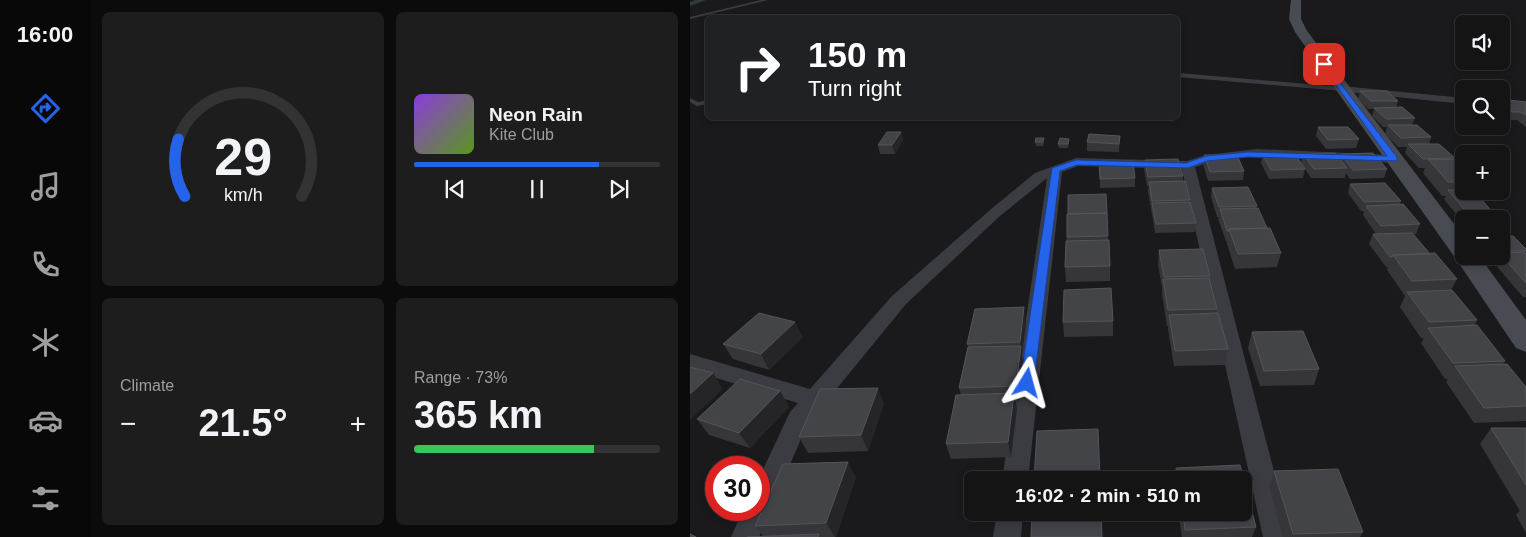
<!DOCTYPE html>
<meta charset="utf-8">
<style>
:root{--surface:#141415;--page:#1d1d1e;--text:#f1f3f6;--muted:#9d9ea0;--line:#333334;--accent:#2563eb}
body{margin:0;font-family:Arial,sans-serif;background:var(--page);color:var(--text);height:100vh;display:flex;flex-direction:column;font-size:19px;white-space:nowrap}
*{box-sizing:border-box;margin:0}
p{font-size:16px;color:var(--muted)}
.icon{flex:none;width:28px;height:28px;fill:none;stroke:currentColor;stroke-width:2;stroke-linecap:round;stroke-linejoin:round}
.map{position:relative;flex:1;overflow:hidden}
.sheet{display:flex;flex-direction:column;gap:12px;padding:12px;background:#0b0b0c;width:600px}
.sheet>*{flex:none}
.banner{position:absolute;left:15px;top:15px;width:475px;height:105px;border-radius:8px;box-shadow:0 2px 8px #0003,0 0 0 1px var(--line);background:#202124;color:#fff;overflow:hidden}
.fabs{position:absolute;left:765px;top:15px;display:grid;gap:10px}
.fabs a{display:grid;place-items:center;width:55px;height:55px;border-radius:8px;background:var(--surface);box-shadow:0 2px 8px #0003,0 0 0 1px var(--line);font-size:25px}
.speed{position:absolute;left:15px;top:456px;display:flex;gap:10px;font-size:25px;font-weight:700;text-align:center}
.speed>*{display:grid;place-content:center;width:65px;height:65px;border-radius:50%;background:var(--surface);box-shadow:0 2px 8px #0003,0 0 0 1px var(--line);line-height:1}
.speed .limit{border:8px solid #d22;background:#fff;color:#111}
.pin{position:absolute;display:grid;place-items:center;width:42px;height:42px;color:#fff;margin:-21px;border-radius:10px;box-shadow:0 2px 8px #0006}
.me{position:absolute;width:55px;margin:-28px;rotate:8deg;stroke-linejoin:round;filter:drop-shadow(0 0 4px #0008)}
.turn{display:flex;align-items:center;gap:18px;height:105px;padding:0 20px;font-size:22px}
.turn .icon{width:65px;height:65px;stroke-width:2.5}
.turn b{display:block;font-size:35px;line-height:42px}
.big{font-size:38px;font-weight:700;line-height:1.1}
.sheet .widget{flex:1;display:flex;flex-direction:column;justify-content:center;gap:8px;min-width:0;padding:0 18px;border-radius:8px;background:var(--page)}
.sheet .dial{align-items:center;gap:0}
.dial svg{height:130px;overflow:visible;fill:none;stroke:var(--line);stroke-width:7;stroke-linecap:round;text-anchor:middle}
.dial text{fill:var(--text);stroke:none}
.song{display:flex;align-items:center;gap:15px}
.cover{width:60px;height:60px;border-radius:8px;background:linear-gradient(135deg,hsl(270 70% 55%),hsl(90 70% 35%))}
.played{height:5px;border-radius:2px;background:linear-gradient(90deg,var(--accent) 75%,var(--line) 75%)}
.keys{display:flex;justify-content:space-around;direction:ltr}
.heat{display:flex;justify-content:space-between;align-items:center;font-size:28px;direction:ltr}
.charge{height:8px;border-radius:4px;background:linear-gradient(90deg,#34c759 73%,var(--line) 0)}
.sheet .tiles{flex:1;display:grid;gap:12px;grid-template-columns:repeat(2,1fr)}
.trip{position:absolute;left:274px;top:471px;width:288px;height:50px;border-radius:8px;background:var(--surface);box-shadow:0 2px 8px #0003,0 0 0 1px var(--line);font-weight:700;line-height:50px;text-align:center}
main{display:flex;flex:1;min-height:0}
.tabs{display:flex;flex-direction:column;width:90px;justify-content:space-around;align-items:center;background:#080808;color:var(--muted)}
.tabs .icon{width:35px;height:35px}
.tabs .active{color:var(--accent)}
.tabs b{font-size:22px;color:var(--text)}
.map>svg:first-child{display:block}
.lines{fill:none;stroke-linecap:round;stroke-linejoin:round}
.canal{fill:#2e3b41;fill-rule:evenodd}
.service{fill:#3a3c41;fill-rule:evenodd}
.minor{fill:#3a3c41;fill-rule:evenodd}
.secondary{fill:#484c52;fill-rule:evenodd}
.wall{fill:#36363a}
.shaded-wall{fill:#252528}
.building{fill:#424448;stroke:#53555a}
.route{fill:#2563eb;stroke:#184099}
</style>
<main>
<nav class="tabs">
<b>16:00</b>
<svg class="icon active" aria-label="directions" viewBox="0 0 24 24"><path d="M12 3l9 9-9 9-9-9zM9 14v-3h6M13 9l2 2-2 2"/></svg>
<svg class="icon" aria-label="music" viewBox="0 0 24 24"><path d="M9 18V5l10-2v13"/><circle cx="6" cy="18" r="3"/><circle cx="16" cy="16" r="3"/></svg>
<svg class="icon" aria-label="phone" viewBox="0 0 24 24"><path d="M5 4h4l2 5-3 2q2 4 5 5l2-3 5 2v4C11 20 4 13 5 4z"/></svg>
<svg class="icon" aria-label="climate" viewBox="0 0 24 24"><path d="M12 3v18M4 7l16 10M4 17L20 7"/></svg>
<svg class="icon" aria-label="car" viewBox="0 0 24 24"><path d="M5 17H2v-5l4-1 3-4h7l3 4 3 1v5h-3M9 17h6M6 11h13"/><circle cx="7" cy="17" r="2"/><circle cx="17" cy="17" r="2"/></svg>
<svg class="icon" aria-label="filters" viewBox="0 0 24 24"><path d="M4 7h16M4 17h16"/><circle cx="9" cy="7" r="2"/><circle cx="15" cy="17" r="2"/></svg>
</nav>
<section class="sheet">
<div class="tiles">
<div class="widget dial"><svg viewBox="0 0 100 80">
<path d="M14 69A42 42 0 1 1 86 69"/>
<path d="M14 69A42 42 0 0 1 10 34" stroke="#2563eb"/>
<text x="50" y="56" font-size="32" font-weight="700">29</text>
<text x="50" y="72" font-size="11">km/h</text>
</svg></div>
<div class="widget">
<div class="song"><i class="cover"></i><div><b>Neon Rain</b><p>Kite Club</p></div></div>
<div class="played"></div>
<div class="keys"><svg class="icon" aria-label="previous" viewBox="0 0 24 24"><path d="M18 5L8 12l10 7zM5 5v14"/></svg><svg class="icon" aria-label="pause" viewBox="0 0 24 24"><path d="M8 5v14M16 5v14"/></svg><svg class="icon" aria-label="next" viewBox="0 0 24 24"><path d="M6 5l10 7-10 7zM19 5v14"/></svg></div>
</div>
<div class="widget"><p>Climate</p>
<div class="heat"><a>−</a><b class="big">21.5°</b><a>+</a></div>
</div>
<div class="widget"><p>Range · 73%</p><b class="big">365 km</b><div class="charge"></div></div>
</div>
</section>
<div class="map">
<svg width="836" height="537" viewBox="0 0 836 537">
<rect width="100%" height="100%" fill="#1a1a1c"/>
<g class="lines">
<path class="canal" d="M6,0H16L0,6V2Z"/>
<path class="service" d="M71,0H78L0,19V17Z
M488,73L652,87L655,89L652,91L488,77Z
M0,98L8,102L18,100V104L7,106L0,102Z
M330,118H387L389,119L386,121L333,120Z"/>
<path class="minor" d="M652,86L774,98V104L648,91L647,89L648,87Z
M567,149L703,155L710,159L703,163C645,160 560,147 505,167L601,537H573L492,169L388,166L372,172L338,480H312L357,178L310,216L216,304L117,425L69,537H41L53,510H69V478L100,412L108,403L0,370V354L120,389L202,296L300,210L345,173L386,158L497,161L516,155Z
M307,512H333L331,537H303Z"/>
<path class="secondary" d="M601,0H611V19L617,31L774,237V256H789L836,320V352L826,348L766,259L605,32L599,19Z"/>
</g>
<path class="wall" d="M670,91L708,101L706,107L725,118L722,125L741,137L739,144L765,158V160H774V191H794L792,196H788L806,216L804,219H774V224L754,199L756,196H752L733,173L735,168H729L715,153L717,147H708L695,134L697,127H693L682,116L684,109H678L668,99Z
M811,99L836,102V127L827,120H819L811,113Z
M628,127L669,139L666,148L636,149L626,136Z
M211,132L213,140L205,154H190L188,145Z
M430,136L429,152L397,151V142Z
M346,138L354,143L353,146H346L345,142Z
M379,139V143L378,148H369L368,144Z
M613,154L650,159L651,154L697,169L694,178L660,179L656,173L655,178H621L615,169L613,178L579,179L571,163L573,155L611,163Z
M514,155L554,171L553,180L518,181L513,164Z
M455,160L493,176V181L500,200V202L506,223L505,232L465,233L458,191L459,186H457L454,169Z
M409,162L445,178V187L410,188Z
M660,184L711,201L709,205L730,224L726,234H724L740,254L767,279L761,290L787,320L784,326L815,361L813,364L836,387V421L784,423L756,382L758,379H755L731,343L734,338H731L710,307L715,296L697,270L698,267H696L679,244L683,234H686L673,215L674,211H671L658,193Z
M522,188L567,206L566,208L591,253L587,267L545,269L537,244V241H536L528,219L529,217H527L521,197Z
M378,214L418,236L420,266V281L376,282L375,267Z
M811,227L820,236L836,249V297H833L804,263L805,261H803L800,256H811Z
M469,250L520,276L519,281L527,309L526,314L538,349L535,365L484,366L478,330V326H477L472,294V287L468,265Z
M423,321V336L374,337L373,322Z
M336,323L332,356L333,361L329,402H325L327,409L321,457L261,459L256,444L271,395L269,388L278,347L277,344Z
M562,332L629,369L624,385L570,386L558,348Z
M113,337L79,370L43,359L33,344Z
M90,391L99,407L60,448L19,435L7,419Z
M194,403L178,451L118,453L109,437Z
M801,428H836V533L826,515L830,511L790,444Z
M550,465L566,527L562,537H492L488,512H552V480H485L486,468Z
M584,471L673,532L670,537H593L579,486Z
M166,477L146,537H57L73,536L65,526Z"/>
<path class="shaded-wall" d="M211,132L213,140L205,154L202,145Z
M334,307L336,323L332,356L333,361L329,402L326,386L331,347L330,342Z
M105,322L113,337L79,370L71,354Z
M23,373L33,389L0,420V394Z
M188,388L194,403L178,451L171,435Z
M90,391L99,407L60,448L49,433Z
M324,393L327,409L321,457L318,442Z
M158,462L166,477L146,537H145L136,523Z"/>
<path class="building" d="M670,91H697L708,101H681Z
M811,99L836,102V115L831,112H822L811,102Z
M712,107L725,118L696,119L684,108Z
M698,125H727L741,137L711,138Z
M628,127H658L669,139L638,140Z
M197,132H211L202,145H188Z
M399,134L430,136L429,144L397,142Z
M346,138H354L353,142H345Z
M370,138L379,139L378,144H368Z
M718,144H749L765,158L733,159Z
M645,153L657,168L624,169L613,154Z
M683,153L697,169L663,170L651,154Z
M605,154L615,169L581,170L573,155Z
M514,155H547L554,171L520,172Z
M488,159L493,176L458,177L455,160Z
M738,159L774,160V182H758Z
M443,161L445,178L410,179L409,162Z
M495,181L500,200L462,201L459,182Z
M695,183L711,201L674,202L660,184Z
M558,187L567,206L529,207L522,188Z
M758,190L784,191L806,216H800L803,219H782L780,217L796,216L779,215Z
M416,194L417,213L378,214V195Z
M500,202L506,223L466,224L462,203Z
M713,204L730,224L691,226L676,206Z
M568,208L577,228L539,229V231H537L530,209Z
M417,213L418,236L377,237V214Z
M811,227L820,236H823L836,249V251H811Z
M580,228L591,253L548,254L539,229Z
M722,233L740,254L703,255L702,257H700L683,234Z
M419,240L420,266L375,267L376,241Z
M513,249L520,276L474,277L469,250Z
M834,252L836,254V283L811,255V253Z
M745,253L767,279L722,281L703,255Z
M519,278L527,309L478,310L473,279Z
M421,288L423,321L373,322L374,290Z
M762,290L787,320L739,322L717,292Z
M334,307L330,342L277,344L285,309Z
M69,313L105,322L71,354L33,344Z
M528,313L538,349L485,351L479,315Z
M787,325L815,361L763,363L738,328Z
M613,331L629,369L574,371L562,332Z
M331,346L326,386L269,388L278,347Z
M817,364L836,387V406L794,408L765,366Z
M0,367L23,373L0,394Z
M50,379L90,391L49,433L7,419Z
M188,388L171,435L109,437L130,389Z
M324,393L318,442L256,444L266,395Z
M801,428H836V485Z
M408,429L410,480H344L347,431Z
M158,462L136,523L65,526L93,464Z
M550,465L566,527L495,530L493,512H552V480H488L486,468Z
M648,469L673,532L603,534L584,471Z
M342,512H411L412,537H341Z
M0,534L6,537H0Z
M129,534L128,537H57Z"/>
<path class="route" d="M634,62L707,157V161L558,157L517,161L498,168L387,165L370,171L344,383L342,387L337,389L332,387L330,383L362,168L386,160L496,163L516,156L558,152L697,156L631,64Z"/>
</svg>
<div class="fabs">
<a><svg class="icon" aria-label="sound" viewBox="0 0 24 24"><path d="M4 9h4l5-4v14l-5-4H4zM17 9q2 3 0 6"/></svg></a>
<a><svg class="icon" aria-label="search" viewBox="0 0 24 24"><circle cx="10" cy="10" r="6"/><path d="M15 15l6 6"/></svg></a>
<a>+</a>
<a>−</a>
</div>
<div class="speed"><div class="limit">30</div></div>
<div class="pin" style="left:634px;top:64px;background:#d93025"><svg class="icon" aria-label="arrive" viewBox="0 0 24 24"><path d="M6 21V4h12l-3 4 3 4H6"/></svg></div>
<svg class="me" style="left:337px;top:383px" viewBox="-20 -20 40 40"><path d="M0-17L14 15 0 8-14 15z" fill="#2563eb" stroke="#fff" stroke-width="4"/></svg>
<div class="trip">16:02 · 2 min · 510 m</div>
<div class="banner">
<div class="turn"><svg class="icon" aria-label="right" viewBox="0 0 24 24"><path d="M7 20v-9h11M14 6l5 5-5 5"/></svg><div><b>150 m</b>Turn right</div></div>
</div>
</div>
</main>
